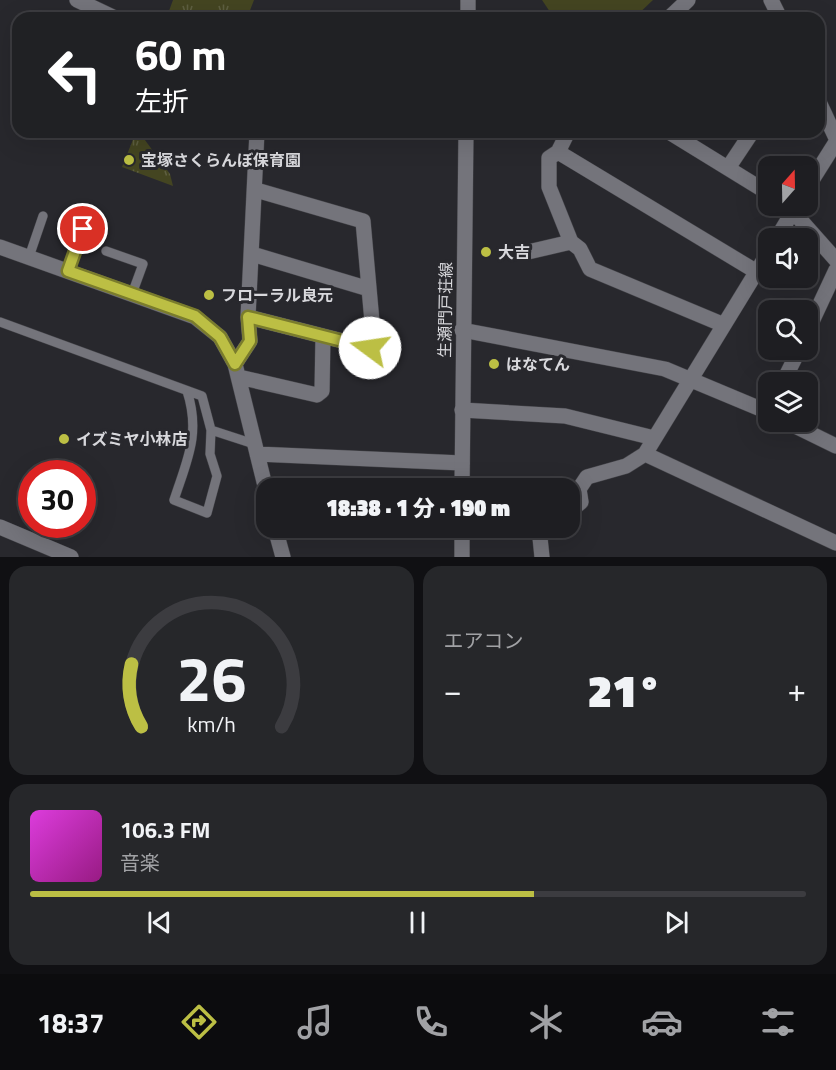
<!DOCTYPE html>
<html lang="ja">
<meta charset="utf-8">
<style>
:root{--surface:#1e1e22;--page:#26272a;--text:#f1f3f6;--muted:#a1a2a5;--line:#3c3c40;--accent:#bcbf44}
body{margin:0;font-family:"Titillium Web","Noto Sans JP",sans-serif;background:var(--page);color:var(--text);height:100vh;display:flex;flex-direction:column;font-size:22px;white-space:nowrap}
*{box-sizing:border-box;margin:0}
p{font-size:20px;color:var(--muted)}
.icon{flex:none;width:33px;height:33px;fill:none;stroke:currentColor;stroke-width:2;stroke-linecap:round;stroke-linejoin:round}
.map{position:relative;height:557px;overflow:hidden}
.side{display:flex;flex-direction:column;gap:9px;padding:9px;background:#101013;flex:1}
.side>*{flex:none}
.top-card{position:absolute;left:12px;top:12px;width:813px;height:126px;border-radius:18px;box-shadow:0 6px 24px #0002,0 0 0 2px var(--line);background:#202124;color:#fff;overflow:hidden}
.needle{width:39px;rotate:20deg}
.controls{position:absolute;left:758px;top:156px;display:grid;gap:12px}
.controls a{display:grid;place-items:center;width:60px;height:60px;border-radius:12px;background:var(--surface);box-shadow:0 6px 24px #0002,0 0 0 2px var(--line);font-size:30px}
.speed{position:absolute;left:18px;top:460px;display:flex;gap:12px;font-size:30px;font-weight:700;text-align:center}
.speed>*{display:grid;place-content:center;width:78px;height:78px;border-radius:50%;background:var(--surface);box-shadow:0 6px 24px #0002,0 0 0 2px var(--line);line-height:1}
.speed .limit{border:9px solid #d22;background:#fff;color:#111}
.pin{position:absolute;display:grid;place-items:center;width:51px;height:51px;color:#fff;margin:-26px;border:3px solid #fff;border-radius:50%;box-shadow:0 2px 6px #0007}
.me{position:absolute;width:66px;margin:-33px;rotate:284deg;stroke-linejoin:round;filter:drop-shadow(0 0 4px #0008)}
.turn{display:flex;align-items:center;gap:21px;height:126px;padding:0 24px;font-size:27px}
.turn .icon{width:78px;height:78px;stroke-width:2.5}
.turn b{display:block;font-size:42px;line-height:51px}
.big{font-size:45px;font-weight:800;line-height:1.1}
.side .card{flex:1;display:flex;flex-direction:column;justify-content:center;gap:9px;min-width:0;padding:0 21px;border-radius:18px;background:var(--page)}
.side .dial{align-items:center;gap:0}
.dial svg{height:156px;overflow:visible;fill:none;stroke:var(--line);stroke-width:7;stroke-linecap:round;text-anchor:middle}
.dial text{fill:var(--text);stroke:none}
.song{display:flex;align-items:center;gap:18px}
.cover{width:72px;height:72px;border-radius:9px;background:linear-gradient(135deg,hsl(300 70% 55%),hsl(310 70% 35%))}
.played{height:6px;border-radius:3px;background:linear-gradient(90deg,var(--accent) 65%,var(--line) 65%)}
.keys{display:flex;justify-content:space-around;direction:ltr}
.heat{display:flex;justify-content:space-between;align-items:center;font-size:33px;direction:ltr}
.side .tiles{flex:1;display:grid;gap:9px;grid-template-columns:1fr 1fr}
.card:last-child{grid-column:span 2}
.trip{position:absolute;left:256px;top:478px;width:324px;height:60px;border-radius:18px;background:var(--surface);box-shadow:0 6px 24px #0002,0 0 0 2px var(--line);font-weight:800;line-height:60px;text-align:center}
.menu{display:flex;height:96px;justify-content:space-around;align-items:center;background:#0c0c0e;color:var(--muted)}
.menu .icon{width:42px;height:42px}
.menu .selected{color:var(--accent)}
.menu b{font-size:27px;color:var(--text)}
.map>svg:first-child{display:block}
.park{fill:url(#park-tufts)}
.pitch{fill:#444521}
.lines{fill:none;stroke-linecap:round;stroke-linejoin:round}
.service-casing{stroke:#444449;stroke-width:10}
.minor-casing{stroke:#444449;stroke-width:16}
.secondary-casing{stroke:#444449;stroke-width:16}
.service{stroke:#74747b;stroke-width:9}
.minor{stroke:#74747b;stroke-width:15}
.secondary{stroke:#74747b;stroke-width:15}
.route-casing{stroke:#7a7c2c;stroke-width:15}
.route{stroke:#bcbf44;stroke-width:10}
.poi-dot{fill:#bcbf44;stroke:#28282d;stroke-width:2}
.labels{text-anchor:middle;stroke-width:6;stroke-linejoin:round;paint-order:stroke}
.poi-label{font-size:16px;font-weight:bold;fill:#d8d8dc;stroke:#28282d;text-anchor:start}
.street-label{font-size:16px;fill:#d8d8dc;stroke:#28282d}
</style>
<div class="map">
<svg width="836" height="557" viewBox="0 0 836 557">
<defs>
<pattern id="park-tufts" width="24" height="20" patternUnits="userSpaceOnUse" patternTransform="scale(1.5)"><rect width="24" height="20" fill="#444521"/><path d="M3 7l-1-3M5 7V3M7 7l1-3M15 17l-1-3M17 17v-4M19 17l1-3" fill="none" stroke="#5e5f41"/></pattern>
</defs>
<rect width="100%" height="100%" fill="#28282d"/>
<path class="park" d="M173,0H254L247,18H190L169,11Z
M136,132H139L170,174L173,186L122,167Z"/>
<path class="pitch" d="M542,0H653L634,18H554Z"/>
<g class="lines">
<g class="service-casing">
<path id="service" d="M106,251L143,264L132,294
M29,257L43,216
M68,271L83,229
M0,322L202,396L211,430L254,444
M187,391C201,434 187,460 174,500L207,513L217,476L210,454L211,430"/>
</g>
<g class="minor-casing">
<path id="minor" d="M77,0L115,18
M771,0L780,18
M669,18L688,0
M819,102L836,138
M257,132L248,317L250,341L235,364L267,494
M568,132L558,152L757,272
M669,132L768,193
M558,152L549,158V187L571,242
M728,168L752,132
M807,188L836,142
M788,206L836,260
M777,238L796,206
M0,247L195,317L220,337L235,364
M528,252L571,242L580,249L590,269L724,325
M252,254L369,289
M248,317L370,348L374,344L363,221L256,190
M462,330L665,369L768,412
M807,332L836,270
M239,377L317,395L322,391L323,336
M783,382L799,350
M462,410L565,416L654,438
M787,422L836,446
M257,454L462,463
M645,454L836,543
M570,511L581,502L579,489L587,477L626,466L645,454L768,253
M0,527L71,557
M275,528L283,557
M539,528L542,557"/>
</g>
<g class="secondary-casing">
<path id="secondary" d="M468,18V0
M462,489L466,132
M462,557V528"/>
</g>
<use href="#service" class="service"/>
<use href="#minor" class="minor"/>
<use href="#secondary" class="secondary"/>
</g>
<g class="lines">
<g class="route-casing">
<path id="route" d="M83,229L68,271L195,316L220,337L235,364L250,341L248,317L370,348"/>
</g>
<use href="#route" class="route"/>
</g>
<g class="poi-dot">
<circle cx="129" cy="160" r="6"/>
<circle cx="486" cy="252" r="6"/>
<circle cx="209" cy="295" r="6"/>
<circle cx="494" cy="364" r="6"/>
<circle cx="64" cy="439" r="6"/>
</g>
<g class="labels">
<g class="poi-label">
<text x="141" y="166">宝塚さくらんぼ保育園</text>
<text x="498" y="258">大吉</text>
<text x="221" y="301">フローラル良元</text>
<text x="506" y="370">はなてん</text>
<text x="76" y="445">イズミヤ小林店</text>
</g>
<g class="street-label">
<text transform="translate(445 310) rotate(-89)" y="6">生瀬門戸荘線</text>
</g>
</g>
</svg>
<div class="controls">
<a><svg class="needle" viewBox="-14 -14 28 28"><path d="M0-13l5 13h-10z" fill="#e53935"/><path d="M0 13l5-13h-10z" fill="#a1a2a5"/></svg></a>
<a><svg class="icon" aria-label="sound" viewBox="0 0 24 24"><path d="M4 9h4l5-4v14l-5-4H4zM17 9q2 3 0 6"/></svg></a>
<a><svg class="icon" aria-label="search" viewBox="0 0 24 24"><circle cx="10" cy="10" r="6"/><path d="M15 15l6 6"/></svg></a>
<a><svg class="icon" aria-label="layers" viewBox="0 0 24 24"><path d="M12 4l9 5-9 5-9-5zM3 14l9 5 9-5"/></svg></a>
</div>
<div class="speed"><div class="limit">30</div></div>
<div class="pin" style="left:83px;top:229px;background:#d93025"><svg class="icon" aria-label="arrive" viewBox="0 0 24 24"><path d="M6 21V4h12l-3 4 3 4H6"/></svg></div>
<svg class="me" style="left:370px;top:348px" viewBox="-20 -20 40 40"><circle r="19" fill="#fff"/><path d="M0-13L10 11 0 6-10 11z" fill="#bcbf44"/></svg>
<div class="trip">18:38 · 1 分 · 190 m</div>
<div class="top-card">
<div class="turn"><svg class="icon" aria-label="left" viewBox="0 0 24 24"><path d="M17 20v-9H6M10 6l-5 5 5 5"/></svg><div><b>60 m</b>左折</div></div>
</div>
</div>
<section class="side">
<div class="tiles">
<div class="card dial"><svg viewBox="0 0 100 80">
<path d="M14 69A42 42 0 1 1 86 69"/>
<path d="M14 69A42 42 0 0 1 9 37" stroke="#bcbf44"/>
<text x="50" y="56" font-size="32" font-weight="700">26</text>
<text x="50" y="72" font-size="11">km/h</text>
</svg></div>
<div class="card"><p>エアコン</p>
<div class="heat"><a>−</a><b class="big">21°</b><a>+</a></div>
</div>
<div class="card">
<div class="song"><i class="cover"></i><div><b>106.3 FM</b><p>音楽</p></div></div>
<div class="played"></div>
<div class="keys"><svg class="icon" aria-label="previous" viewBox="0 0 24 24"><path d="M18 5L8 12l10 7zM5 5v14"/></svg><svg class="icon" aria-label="pause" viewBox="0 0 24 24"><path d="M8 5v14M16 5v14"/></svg><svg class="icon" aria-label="next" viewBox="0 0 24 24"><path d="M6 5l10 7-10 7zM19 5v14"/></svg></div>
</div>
</div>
</section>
<nav class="menu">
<b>18:37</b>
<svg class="icon selected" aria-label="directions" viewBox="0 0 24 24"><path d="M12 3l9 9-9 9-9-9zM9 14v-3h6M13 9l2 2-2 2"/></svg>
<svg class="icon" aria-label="music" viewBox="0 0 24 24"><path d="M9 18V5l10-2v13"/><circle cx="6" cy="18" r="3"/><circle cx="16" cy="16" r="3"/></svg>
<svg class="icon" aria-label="phone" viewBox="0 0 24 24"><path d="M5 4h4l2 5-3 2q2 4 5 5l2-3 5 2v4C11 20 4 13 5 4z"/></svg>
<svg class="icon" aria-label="climate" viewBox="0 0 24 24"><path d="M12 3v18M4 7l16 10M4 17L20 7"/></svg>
<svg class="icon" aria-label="car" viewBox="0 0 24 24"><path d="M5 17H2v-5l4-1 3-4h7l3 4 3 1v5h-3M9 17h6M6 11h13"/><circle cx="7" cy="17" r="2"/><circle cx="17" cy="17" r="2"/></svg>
<svg class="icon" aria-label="filters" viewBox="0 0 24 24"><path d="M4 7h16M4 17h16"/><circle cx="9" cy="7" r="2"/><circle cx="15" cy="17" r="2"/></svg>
</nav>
